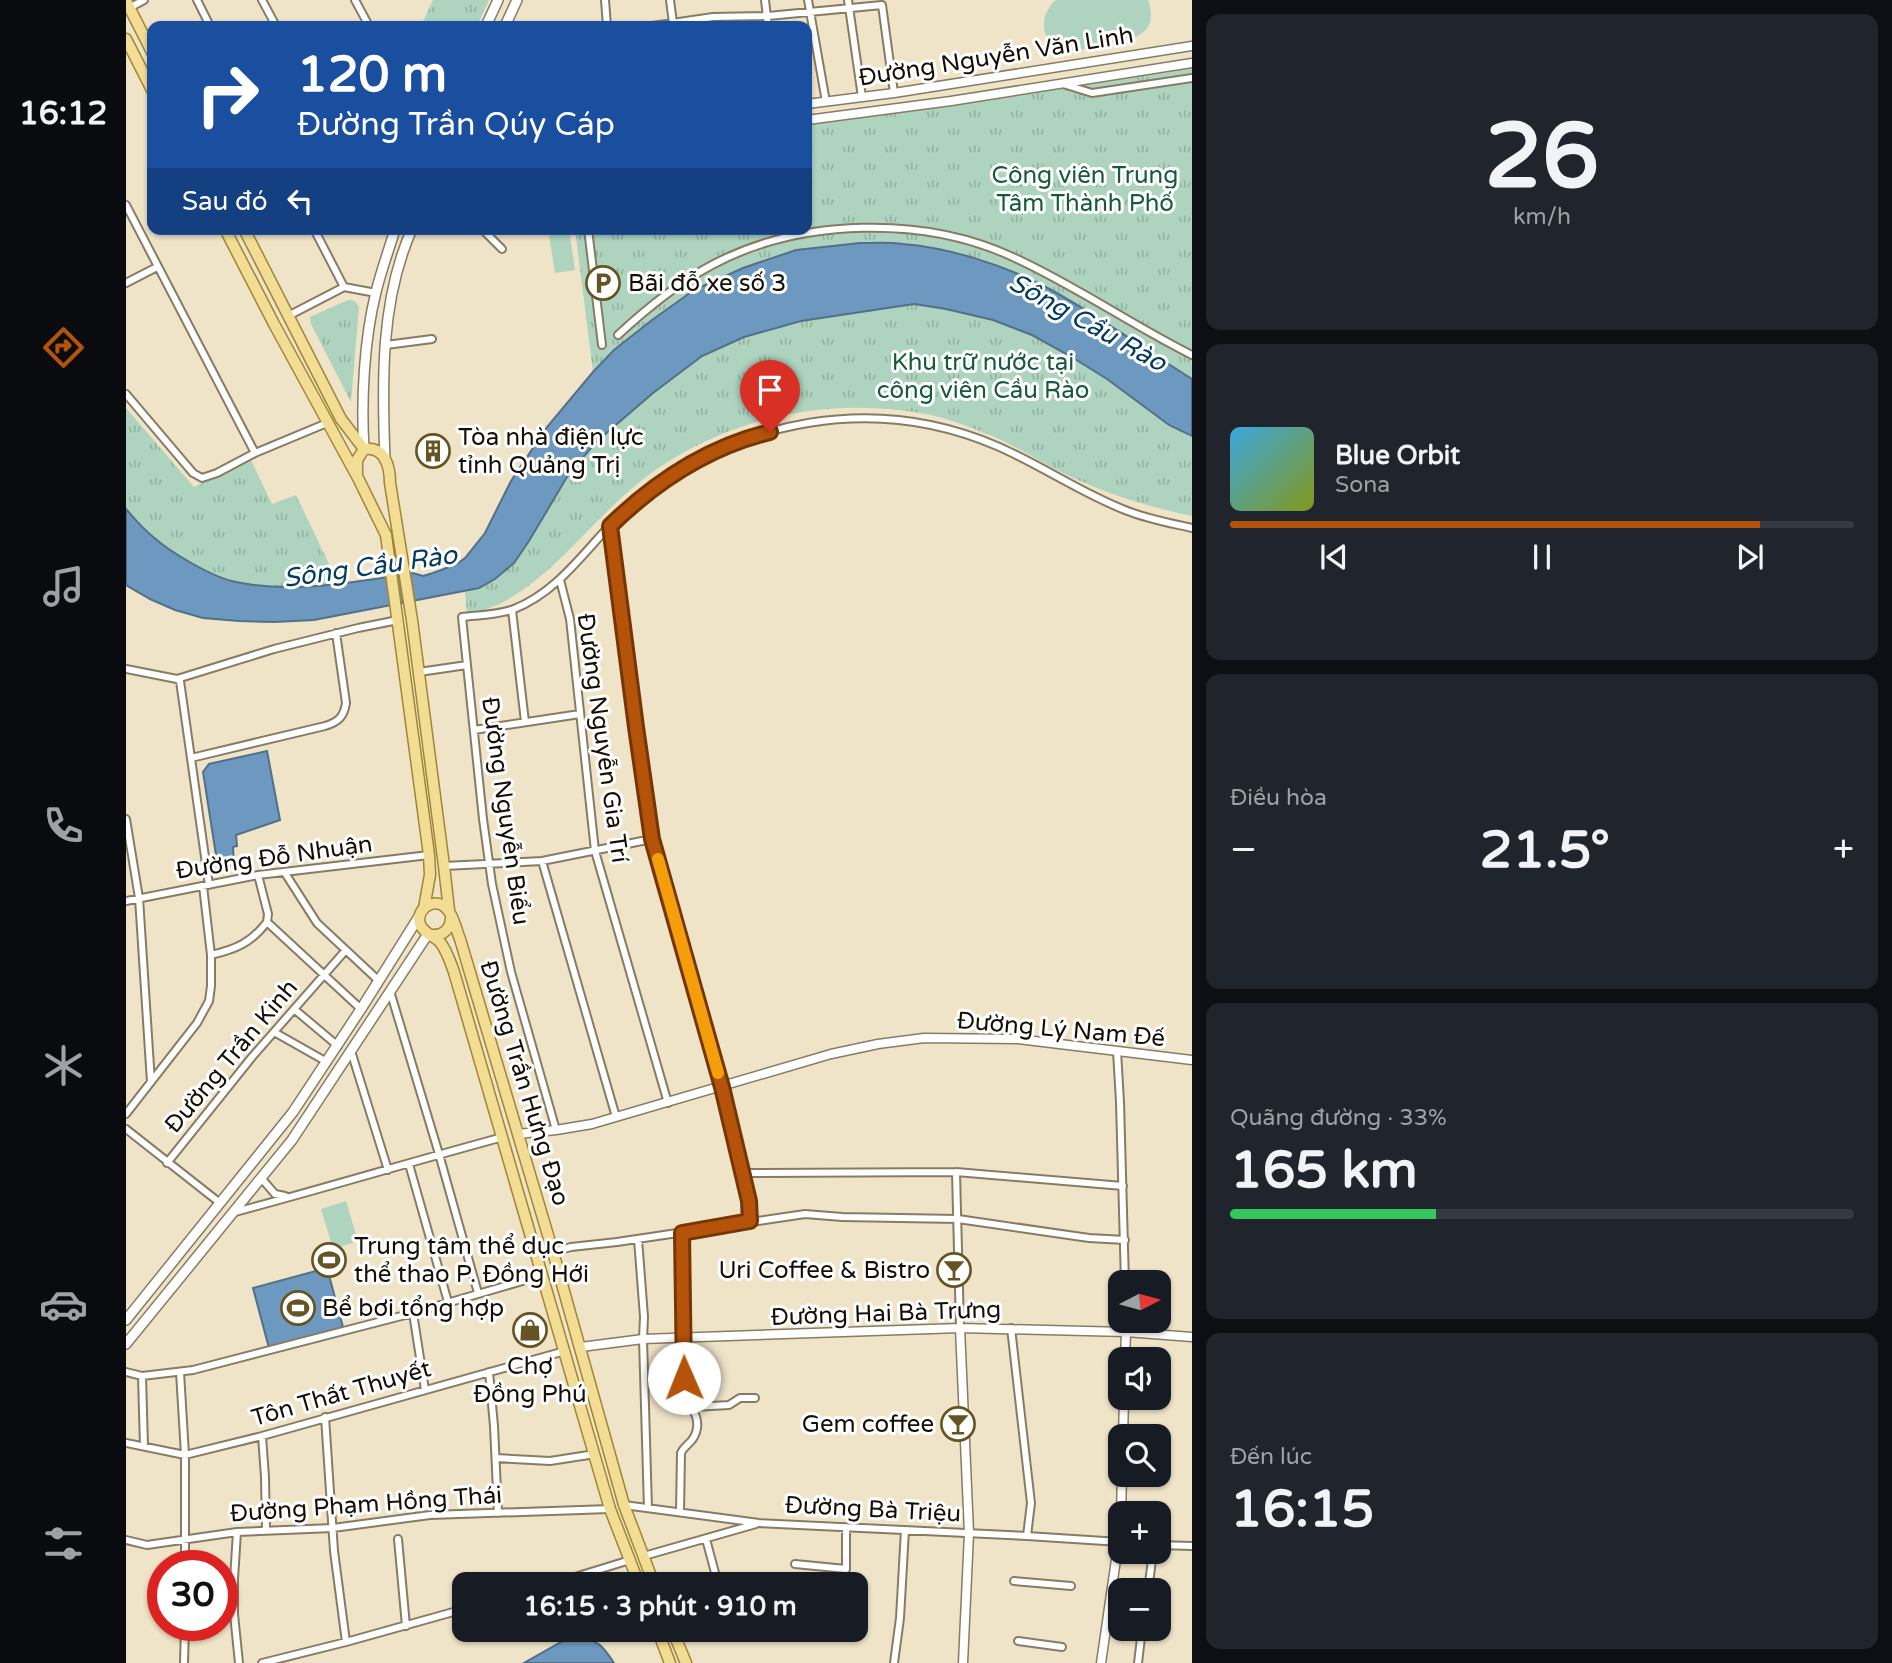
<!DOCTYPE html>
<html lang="vi">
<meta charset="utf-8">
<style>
:root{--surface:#171b24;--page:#20242c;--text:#f1f3f6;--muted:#9ea1a6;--line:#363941;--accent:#b45309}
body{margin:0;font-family:"Varela Round",sans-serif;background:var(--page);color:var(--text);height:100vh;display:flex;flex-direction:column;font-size:26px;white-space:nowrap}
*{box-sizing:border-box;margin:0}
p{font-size:23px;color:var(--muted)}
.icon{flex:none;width:38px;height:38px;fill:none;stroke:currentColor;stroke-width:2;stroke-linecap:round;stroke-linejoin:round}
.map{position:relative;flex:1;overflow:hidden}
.drawer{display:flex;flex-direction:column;gap:14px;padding:14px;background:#0d0f14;width:700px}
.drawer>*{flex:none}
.hud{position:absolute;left:21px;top:21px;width:665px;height:214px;border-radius:14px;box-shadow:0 2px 5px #0004;background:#1a4fa0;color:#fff;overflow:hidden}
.needle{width:46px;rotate:84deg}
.controls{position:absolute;left:982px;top:1270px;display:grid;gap:14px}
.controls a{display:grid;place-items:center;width:63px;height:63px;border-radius:14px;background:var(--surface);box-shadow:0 2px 5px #0004;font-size:35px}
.speed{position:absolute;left:21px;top:1550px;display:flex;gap:14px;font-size:35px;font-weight:700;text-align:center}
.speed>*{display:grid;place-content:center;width:91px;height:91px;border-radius:50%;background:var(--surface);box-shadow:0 2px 5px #0004;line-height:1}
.speed .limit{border:10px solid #d22;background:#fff;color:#111}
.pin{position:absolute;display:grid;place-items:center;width:60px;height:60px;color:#fff;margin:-72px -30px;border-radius:50% 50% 50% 0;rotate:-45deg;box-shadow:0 0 7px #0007}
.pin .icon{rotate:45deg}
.me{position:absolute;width:77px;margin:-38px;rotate:359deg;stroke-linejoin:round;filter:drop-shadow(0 0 5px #0008)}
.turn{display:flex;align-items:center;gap:24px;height:147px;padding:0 35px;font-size:32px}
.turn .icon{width:91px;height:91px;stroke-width:2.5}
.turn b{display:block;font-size:49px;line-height:60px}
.then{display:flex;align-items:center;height:66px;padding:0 35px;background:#0003;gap:14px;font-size:26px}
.big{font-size:52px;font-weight:700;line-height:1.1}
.drawer .widget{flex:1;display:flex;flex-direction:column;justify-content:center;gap:10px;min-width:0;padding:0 24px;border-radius:14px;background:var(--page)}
.drawer .dial{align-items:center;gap:0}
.dial b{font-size:91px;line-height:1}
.song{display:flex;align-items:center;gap:21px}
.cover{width:84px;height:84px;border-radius:10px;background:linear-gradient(135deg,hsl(200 70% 55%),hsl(70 70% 35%))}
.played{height:7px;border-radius:4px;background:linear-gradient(90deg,var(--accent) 85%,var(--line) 85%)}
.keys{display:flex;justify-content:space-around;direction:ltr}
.heat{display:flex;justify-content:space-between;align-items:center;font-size:38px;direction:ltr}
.charge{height:10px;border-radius:5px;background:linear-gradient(90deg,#34c759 33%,var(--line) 0)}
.trip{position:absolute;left:326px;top:1572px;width:416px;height:70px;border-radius:14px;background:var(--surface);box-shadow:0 2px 5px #0004;font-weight:700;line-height:70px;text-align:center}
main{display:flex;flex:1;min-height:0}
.menu{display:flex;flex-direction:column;width:126px;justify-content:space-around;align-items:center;background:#090b0e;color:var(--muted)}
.menu .icon{width:49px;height:49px}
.menu .active{color:var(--accent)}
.menu b{font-size:32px;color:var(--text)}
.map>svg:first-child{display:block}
.grass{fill:url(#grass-tufts)}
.pitch{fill:#aed3bf}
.water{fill:#6d99c0;stroke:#527088;stroke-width:2}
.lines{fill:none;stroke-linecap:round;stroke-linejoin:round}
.minor-casing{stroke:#877c63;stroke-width:10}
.tertiary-casing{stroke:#877c63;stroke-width:11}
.secondary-casing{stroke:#877c63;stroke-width:12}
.primary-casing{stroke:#9f8534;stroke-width:13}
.minor{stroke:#fff;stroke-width:6}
.tertiary{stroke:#fff;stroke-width:8}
.secondary{stroke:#fff;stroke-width:9}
.primary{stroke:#f3dc94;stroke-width:10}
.route-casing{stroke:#753606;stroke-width:18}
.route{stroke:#b45309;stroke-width:12}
.slow{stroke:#f59e0b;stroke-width:12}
.labels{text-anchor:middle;stroke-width:6;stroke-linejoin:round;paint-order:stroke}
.street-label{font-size:24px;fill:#130f06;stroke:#fff}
.park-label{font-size:24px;fill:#155a3d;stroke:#fff}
.poi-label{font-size:24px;fill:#130f06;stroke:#fff;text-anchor:start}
.water-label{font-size:26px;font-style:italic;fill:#033b60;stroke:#fff}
</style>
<main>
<nav class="menu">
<b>16:12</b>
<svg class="icon active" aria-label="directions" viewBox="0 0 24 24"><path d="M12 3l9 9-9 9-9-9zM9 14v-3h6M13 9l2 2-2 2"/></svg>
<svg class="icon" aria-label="music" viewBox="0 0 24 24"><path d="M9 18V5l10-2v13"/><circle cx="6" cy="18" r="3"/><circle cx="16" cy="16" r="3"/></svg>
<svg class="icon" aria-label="phone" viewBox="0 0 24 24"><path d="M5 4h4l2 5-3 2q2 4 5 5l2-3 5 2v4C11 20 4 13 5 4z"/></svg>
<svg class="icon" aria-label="climate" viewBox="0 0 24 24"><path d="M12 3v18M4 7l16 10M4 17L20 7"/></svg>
<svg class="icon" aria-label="car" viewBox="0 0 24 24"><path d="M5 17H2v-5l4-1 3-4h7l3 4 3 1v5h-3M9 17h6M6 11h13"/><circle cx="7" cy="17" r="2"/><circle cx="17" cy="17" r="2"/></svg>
<svg class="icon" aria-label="filters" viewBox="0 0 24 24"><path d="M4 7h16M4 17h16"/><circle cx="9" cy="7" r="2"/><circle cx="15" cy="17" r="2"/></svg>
</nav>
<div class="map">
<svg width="1066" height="1663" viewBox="0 0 1066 1663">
<defs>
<pattern id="grass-tufts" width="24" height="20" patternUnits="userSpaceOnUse" patternTransform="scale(1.75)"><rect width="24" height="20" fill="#aed3bf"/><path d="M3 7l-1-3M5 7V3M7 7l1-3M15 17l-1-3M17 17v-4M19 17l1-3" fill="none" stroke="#95b4a3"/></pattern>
</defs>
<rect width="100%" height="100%" fill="#efe3c8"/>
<path class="grass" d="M307,0H363L351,26H295Z
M1066,64V379L957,310L819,251L777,243H734L670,250L617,268L568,290L488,350L467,372L449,229H681V118Z
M222,300C228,300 230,301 233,307L225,402L185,324L184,317Z
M788,304C814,308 841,312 867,320C907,332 947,355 982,379C1011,399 1033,420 1066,436V516C1019,506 974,492 931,470C909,459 888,445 866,436C846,428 821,418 800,414C705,397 608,415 528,471C475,508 438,567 381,600C369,607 355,611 341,614L339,592L353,588L369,580L388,563L403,541L441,477L469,443L527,393L576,356L618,337L675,321Z
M0,408L68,487L125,460L146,504L170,495L212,583L146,587L108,582L66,564L26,536L0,509Z"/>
<path class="pitch" d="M930,0H1022C1036,39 999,40 972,46C962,48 950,52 940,50C913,45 912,15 930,0Z
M422,229H443L449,270L429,273Z
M220,1201L232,1241L207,1249L195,1209Z"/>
<path class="water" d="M734,243C748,243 763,242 777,244C824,248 874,264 916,285C968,312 1016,348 1066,379V436L1043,425L981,379L944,356L906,335L867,320L820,309L788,304L675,321L618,337L576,356L527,393L469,443L441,477L403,541L388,563L369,579L353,588L188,620L148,622L113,621L77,618L49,610L24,599L0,585V509C8,518 16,528 26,536C45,553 86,577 110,582C167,594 230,582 287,573L297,576L307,573L331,564L339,558L359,533L385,481L421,427L467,372L488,350L526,320L568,290L617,268L670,250Z
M141,751L154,820L110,835L111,846L107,847L108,866L92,868L77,772L83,764Z
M201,1268L217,1327L143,1348L127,1288Z
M449,1638C471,1638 477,1646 488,1663H398L435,1642Z"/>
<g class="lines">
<g class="minor-casing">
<path id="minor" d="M71,0L84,26
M136,0L150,26
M229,0L243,26
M479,0L481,26
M544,0L547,23
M639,0L642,26
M682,0L700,102
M722,0L736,97
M3,8L18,0
M526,26L587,17L642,16L756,5L768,93
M937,84L966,93L1066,78
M0,205L129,453
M188,229L218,287
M356,229L376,249
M462,229L476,345
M0,283L31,267
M162,316L218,287L250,293
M492,335C520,309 552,283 586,265C674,218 799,215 889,258C950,286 1006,325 1066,355
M260,345L306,339
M0,394L67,473L76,478L91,473L129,453L201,423
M484,526L510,727L526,839L596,1087L623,1201L624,1221
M434,580L444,619L469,851L542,1103
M386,610L399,722
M0,669L51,679L148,649L232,628L272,620
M293,672L341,665
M51,679L54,681L83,885
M348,730L454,714
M65,758L199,726C212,722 218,717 220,703L210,633
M0,819L13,898L25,1082
M416,861L490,1117
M318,866L416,861L526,839
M159,873L191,923L253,981
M132,875L142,914L141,922L235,1009
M0,901L132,875L303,855
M85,955C110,949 125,943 141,922
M264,991L313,1154L352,1293
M168,1009L212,1046
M148,1032L201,1062
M225,1051L262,1170
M991,1051L994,1102L999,1283
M0,1114L71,1023L83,1001L85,986V955L77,886
M0,1129L94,1203
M430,1130L385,972L366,884L357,819L336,617C353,615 372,615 388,609C441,588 468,534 511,500C614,419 748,393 871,446C915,465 955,493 999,510C1021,519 1044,523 1066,528
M41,1163L126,1057L219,951
M283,1164L322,1302
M830,1172L834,1328
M617,1173L830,1172L997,1186
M136,1179L149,1194L159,1196
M109,1212C199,1188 288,1161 377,1137
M512,1239L518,1317L517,1339L522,1508
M427,1252L445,1247L491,1242L679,1214L716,1217L832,1219L963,1238L999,1240
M287,1313L299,1390
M1000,1321V1332
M885,1328L905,1503L901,1536
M0,1372L16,1376L67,1370L287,1313L417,1275
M54,1372L59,1455V1566
M363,1372L368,1426L372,1513
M16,1376L18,1446
M567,1407L603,1405L614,1398H629
M199,1417L208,1551L220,1642
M136,1436L139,1477L140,1530
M0,1443L59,1455L136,1436L439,1351
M370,1458L424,1461L469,1454
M498,1505L633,1523L901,1536L994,1542
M554,1512L555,1453C558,1446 562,1445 566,1440C577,1425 569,1409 558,1398L556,1233
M111,1532L108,1579V1614L113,1663
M272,1539L280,1626
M580,1539L592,1584
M0,1540L21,1545L111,1532L207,1528L304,1515L484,1509
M1032,1545L1066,1546
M518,1556L630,1524
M669,1564L720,1569V1527
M888,1581L945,1586
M426,1584L504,1560
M1022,1591L1027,1552
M548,1633L558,1629
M892,1641L936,1647
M58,1663L59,1626
M136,1663L220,1642L338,1609
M768,1663L774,1618L779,1530
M1012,1663L1016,1629"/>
</g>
<g class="tertiary-casing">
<path id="tertiary" d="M681,104L768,93L1066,46
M681,120L825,101L1066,63
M392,1134L430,1130L466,1124L705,1054L752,1044L798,1038L892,1039L1066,1060
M834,1328L843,1533L837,1663
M455,1347L517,1339L834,1328L1000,1332L1066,1337
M999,1360L1000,1332
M997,1437L998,1398
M995,1514L996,1475
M975,1663L994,1532"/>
</g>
<g class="secondary-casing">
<path id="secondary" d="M360,26L372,0
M379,26L391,0
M238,449C235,401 238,340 250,292C255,271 263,250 269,229
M259,460C256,384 254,300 286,229
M0,1320L167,1112L235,1009L294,915
M0,1344L166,1140L302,934"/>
</g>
<g class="primary-casing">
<path id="primary" d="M0,1L26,52
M0,39L26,90
M99,229L148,324L232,478L260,535L303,855L304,875L298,908
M118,229L215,419L238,449
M238,449C258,446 264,465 264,483L286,620L318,866L323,910
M231,475V460L238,449
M306,935C318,936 325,928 325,917
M513,1584L484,1509L328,972C324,961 321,951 314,942C308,936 297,933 294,924C289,908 310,896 321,909C328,916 330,930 334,939L427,1252L498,1505L528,1584
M531,1629L544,1663
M546,1629L560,1663"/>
</g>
<use href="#minor" class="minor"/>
<use href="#tertiary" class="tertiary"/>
<use href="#secondary" class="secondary"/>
<use href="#primary" class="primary"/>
</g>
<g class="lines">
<g class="route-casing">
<path id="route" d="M558,1378L556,1233L624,1221L623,1201L596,1087L526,839L510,727L484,526C529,482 582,447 644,432"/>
</g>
<use href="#route" class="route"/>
<path class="slow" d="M532,859L592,1073"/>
</g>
<defs>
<g id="parking-ring" transform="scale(1.75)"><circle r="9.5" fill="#fff" stroke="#655421" stroke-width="1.5"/><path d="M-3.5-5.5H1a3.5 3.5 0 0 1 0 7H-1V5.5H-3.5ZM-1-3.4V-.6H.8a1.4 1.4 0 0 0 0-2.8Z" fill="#655421"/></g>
<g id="building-ring" transform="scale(1.75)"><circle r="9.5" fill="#fff" stroke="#655421" stroke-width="1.5"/><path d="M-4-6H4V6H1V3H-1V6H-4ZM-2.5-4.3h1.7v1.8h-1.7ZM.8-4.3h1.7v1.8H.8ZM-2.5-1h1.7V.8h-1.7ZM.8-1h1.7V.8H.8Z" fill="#655421"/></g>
<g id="stadium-ring" transform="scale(1.75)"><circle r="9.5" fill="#fff" stroke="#655421" stroke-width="1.5"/><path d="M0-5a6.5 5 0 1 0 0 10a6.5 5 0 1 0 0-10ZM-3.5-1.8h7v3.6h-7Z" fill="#655421"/></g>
<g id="bar-ring" transform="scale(1.75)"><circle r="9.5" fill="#fff" stroke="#655421" stroke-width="1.5"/><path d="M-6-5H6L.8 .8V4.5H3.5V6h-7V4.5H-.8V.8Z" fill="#655421"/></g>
<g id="shop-ring" transform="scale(1.75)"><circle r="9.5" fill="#fff" stroke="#655421" stroke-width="1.5"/><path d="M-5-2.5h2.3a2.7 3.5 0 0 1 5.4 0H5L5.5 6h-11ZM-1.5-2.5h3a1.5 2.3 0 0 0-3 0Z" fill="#655421"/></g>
</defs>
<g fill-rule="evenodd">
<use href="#parking-ring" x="477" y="283"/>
<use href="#building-ring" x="307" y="451"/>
<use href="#stadium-ring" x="203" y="1260"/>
<use href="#bar-ring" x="828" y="1270"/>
<use href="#stadium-ring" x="172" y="1308"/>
<use href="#shop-ring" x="404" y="1330"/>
<use href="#bar-ring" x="832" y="1424"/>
</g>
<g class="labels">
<g class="street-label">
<text transform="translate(870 56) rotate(-9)" y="8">Đường Nguyễn Văn Linh</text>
<text transform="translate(477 738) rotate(82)" y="8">Đường Nguyễn Gia Trí</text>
<text transform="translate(380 811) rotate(82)" y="8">Đường Nguyễn Biểu</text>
<text transform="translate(148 857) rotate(-8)" y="8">Đường Đỗ Nhuận</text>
<text transform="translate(935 1029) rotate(5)" y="8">Đường Lý Nam Đế</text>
<text transform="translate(105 1056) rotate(-50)" y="8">Đường Trần Kinh</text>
<text transform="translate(399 1083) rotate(73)" y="8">Đường Trần Hưng Đạo</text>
<text transform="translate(760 1313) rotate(-2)" y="8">Đường Hai Bà Trưng</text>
<text transform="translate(215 1393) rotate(-16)" y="8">Tôn Thất Thuyết</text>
<text transform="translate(240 1504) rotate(-4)" y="8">Đường Phạm Hồng Thái</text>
<text transform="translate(747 1509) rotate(3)" y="8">Đường Bà Triệu</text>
</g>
<g class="park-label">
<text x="959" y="183">Công viên Trung<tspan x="959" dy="28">Tâm Thành Phố</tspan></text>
<text x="857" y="370">Khu trữ nước tại<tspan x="857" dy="28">công viên Cầu Rào</tspan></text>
</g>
<g class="poi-label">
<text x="502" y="291">Bãi đỗ xe số 3</text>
<text x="332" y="445">Tòa nhà điện lực<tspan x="332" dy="28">tỉnh Quảng Trị</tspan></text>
<text x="228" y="1254">Trung tâm thể dục<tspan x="228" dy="28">thể thao P. Đồng Hới</tspan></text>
<text x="804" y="1278" text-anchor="end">Uri Coffee &amp; Bistro</text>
<text x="196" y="1316">Bể bơi tổng hợp</text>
<text x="404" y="1374" text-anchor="middle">Chợ<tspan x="404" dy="28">Đồng Phú</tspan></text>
<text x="808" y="1432" text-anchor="end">Gem coffee</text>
</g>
<g class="water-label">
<text transform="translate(962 322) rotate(29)" y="9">Sông Cầu Rào</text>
<text transform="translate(244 566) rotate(-8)" y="9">Sông Cầu Rào</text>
</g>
</g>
</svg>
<div class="controls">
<a><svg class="needle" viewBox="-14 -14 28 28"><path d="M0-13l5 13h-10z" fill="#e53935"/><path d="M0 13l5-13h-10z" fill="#9ea1a6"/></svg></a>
<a><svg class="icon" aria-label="sound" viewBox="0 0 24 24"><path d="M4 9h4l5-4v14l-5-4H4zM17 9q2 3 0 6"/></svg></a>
<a><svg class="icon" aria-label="search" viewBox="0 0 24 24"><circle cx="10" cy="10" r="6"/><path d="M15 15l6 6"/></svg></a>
<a>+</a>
<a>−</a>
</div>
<div class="speed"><div class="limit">30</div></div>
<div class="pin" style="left:644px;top:432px;background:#d93025"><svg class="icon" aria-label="arrive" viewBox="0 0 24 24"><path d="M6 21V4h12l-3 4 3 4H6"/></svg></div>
<svg class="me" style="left:558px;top:1378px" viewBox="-20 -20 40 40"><circle r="19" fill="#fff"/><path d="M0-13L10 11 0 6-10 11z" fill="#b45309"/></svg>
<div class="trip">16:15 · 3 phút · 910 m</div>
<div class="hud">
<div class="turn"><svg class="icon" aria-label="right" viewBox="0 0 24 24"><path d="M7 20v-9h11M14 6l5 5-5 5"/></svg><div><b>120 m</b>Đường Trần Qúy Cáp</div></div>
<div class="then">Sau đó<svg class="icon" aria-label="left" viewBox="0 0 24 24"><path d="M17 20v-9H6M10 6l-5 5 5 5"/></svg></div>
</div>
</div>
<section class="drawer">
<div class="widget dial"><b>26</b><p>km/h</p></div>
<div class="widget">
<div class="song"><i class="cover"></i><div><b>Blue Orbit</b><p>Sona</p></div></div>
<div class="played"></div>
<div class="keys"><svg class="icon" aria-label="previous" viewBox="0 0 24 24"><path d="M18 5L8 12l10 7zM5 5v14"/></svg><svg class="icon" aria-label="pause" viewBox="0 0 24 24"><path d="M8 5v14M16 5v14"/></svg><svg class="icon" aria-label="next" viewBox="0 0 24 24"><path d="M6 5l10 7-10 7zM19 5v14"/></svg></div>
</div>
<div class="widget"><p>Điều hòa</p>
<div class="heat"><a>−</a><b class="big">21.5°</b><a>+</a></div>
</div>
<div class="widget"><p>Quãng đường · 33%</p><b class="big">165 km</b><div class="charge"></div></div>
<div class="widget"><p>Đến lúc</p><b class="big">16:15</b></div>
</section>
</main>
